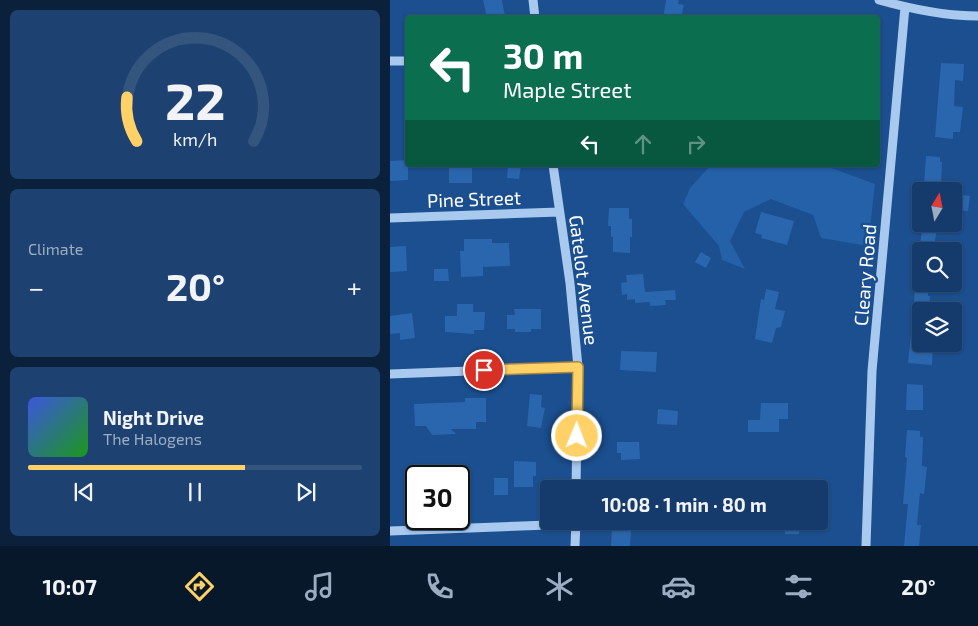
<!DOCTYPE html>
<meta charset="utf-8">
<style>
:root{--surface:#143b6b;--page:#1d4271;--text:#f1f3f6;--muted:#9dadc1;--line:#33557e;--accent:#ffd166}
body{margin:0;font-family:"Exo 2",sans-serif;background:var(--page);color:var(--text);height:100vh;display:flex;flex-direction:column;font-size:19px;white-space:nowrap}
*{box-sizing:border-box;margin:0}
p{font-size:16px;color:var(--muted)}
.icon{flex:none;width:28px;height:28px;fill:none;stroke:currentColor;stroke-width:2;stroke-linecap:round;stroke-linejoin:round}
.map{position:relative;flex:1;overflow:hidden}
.side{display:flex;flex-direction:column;gap:10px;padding:10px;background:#0b203b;width:390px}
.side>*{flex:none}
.banner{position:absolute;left:15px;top:15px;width:475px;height:152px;border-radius:5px;box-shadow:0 1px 4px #0004,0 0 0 1px var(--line);background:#0b6e4f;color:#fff;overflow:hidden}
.needle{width:32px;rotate:10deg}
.controls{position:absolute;left:522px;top:182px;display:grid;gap:10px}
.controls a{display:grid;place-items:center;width:50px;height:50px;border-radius:5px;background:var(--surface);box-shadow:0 1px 4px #0004,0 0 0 1px var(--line);font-size:25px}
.speed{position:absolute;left:15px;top:465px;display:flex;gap:10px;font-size:25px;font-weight:700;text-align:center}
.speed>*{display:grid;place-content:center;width:65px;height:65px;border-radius:50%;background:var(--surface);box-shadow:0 1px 4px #0004,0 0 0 1px var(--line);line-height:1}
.speed .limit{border:2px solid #111;border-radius:8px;background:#fff;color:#111}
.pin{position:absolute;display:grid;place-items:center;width:42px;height:42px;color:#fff;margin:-21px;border:2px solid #fff;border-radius:50%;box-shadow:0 1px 5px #0007}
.me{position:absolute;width:55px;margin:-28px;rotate:1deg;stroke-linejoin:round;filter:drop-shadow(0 0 4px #0008)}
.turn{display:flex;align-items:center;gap:18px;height:105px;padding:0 15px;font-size:22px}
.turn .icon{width:65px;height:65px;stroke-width:2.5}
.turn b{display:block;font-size:35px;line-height:42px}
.lanes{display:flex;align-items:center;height:48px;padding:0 15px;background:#0003;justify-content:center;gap:25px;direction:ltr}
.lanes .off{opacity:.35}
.big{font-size:38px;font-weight:700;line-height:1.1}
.side .tile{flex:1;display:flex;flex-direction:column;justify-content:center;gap:8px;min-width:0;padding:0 18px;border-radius:8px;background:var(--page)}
.side .dial{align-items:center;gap:0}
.dial svg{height:130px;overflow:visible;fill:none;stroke:var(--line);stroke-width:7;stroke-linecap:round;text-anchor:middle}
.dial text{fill:var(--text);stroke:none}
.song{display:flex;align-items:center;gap:15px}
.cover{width:60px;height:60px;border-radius:8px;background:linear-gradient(135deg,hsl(230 70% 55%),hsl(120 70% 35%))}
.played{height:5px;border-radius:2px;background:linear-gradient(90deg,var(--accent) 65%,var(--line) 65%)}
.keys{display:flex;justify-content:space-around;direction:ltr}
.heat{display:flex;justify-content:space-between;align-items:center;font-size:28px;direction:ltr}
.trip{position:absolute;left:150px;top:480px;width:288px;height:50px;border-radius:5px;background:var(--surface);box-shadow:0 1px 4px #0004,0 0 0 1px var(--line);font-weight:700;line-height:50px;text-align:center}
.menu{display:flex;height:80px;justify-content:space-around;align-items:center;background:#08182b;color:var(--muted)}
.menu .icon{width:35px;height:35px}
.menu .current{color:var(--accent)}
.menu b{font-size:22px;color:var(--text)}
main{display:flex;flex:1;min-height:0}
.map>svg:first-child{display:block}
.green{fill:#2461a8}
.building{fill:#2a66ad}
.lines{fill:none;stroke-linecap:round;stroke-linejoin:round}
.minor{stroke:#a9c9ee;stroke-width:9}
.route-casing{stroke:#a68842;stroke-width:12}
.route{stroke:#ffd166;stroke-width:9}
.labels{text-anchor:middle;stroke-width:5;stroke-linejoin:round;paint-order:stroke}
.street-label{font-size:19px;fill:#fff;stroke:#1b4f8f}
</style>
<main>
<section class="side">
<div class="tile dial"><svg viewBox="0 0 100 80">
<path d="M14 69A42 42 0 1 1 86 69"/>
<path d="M14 69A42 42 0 0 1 8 42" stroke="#ffd166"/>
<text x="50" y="56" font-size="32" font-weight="700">22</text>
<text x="50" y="72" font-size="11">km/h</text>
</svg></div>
<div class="tile"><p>Climate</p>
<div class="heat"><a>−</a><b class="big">20°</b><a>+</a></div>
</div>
<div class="tile">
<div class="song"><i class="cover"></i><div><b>Night Drive</b><p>The Halogens</p></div></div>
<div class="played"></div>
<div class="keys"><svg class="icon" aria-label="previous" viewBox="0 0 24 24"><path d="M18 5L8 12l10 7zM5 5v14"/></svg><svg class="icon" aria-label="pause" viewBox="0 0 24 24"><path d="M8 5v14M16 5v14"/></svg><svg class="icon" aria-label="next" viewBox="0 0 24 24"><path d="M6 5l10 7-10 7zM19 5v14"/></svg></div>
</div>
</section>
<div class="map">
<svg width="588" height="546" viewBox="0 0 588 546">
<rect width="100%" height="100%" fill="#1b4f8f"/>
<path class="green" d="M321,165H433L485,184L478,246L431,238L423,215L381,199L354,212L340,241L355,269L332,260L329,246L293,204L300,188Z"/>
<path class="building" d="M93,0H112L115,16L112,18H97Z
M276,0H289L288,4L294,5L291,18H273Z
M551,63L574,64L573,81L565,80L564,106L573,107L570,132H563V139L545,137Z
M536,156L550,157V162H552L551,184L534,183Z
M18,160V180L0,181V161Z
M59,165H82V183H59Z
M118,165H131L129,179L117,178Z
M565,194L580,196L578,211L564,210Z
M219,208H239V219H242V237H240V253L223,252V237H221V226H218Z
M371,212L404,221L397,245L371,238L372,235L365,233Z
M533,224H548L543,251H529Z
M74,239H102V243H119L120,266L93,267V276L71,277L70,251H74Z
M16,246L17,271L0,272V247Z
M311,252L321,258L316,268L305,262Z
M44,269H58L59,281H44Z
M253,274L255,292L285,290L286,300H275L276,305L260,306V302L245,303V299L237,300V294L232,295L231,283L237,282L236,275Z
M376,289L389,292L385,309L395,311L391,327L386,328L382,343L365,339L371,299L374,300Z
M525,290L538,291V296H540L539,311H523Z
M67,304H83V312H95L94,330H84V334L55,332V316H67Z
M124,309H151V329H141V332H125V329H117V315H125Z
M22,313L25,338L10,340V333L0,334V316Z
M521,334L531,335V344H543L542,365L518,363Z
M231,351L267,352L266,372L230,370Z
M517,384L533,385V410H516Z
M140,394L152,395L151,407L155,408L151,428L137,426Z
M75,398H96V422H86V429H61L66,434L42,435L36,426H25L24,404L75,402Z
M371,403H398V419H389V432H358V420H370Z
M268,409L288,411L287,425L267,424Z
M517,430L530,431V437H533L532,466L537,467L534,494L530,493L527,525H531L529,546H514L518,504H513L517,458L515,457Z
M227,442H249L250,459L231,460V453H227Z
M124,461L146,462V476H143V487H124Z
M104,478H118V495H104Z
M395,521H410L409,534H395Z
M222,529L241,531L240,546H221Z"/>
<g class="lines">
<path class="minor" d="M143,0L145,18
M489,0C521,9 555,16 588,16
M0,61H18
M163,165L180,283L188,367L186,489
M0,218L169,212
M0,374L188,367
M0,531L186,524
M185,546L186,521
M476,546L482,371L515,7"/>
</g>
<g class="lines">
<g class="route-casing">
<path id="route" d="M94,370L188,367L187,436"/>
</g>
<use href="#route" class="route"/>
</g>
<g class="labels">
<g class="street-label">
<text transform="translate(84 199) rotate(-2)" y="7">Pine Street</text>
<text transform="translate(475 275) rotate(-85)" y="7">Cleary Road</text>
<text transform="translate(194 280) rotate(83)" y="7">Gatelot Avenue</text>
</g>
</g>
</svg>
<div class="controls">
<a><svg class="needle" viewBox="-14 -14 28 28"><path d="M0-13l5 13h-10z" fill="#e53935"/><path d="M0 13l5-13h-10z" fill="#9dadc1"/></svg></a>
<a><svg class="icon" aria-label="search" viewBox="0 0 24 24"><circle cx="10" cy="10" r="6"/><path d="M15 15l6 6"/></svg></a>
<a><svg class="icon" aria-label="layers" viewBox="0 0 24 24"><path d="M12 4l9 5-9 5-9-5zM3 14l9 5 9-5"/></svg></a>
</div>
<div class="speed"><div class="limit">30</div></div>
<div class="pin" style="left:94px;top:370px;background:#d93025"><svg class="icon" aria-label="arrive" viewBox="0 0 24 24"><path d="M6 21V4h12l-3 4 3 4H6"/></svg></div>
<svg class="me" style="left:187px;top:436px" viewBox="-20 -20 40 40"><circle r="17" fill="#ffd166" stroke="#fff" stroke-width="3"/><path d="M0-11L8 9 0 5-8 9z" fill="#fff"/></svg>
<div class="trip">10:08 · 1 min · 80 m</div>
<div class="banner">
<div class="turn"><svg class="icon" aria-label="left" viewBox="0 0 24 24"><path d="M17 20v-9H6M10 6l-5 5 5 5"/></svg><div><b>30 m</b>Maple Street</div></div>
<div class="lanes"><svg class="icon" aria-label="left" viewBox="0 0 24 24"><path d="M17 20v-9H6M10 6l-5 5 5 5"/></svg><svg class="icon off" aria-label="ahead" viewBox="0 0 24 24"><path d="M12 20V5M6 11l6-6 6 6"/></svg><svg class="icon off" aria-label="right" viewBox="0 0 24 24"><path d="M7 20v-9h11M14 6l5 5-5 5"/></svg></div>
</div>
</div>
</main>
<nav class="menu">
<b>10:07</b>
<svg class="icon current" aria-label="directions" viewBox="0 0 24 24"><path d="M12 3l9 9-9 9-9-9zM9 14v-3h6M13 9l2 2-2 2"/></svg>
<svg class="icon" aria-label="music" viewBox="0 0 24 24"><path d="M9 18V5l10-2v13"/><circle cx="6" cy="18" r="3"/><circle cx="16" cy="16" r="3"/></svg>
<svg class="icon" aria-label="phone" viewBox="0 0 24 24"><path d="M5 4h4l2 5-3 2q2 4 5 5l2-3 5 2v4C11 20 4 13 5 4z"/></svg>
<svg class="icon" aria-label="climate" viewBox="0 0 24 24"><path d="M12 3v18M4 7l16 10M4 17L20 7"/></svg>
<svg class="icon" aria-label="car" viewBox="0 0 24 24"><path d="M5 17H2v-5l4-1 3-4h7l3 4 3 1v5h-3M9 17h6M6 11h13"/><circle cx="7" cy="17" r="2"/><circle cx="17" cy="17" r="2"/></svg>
<svg class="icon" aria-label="filters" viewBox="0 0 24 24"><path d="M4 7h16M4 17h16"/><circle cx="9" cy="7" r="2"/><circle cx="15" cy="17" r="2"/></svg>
<b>20°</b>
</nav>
